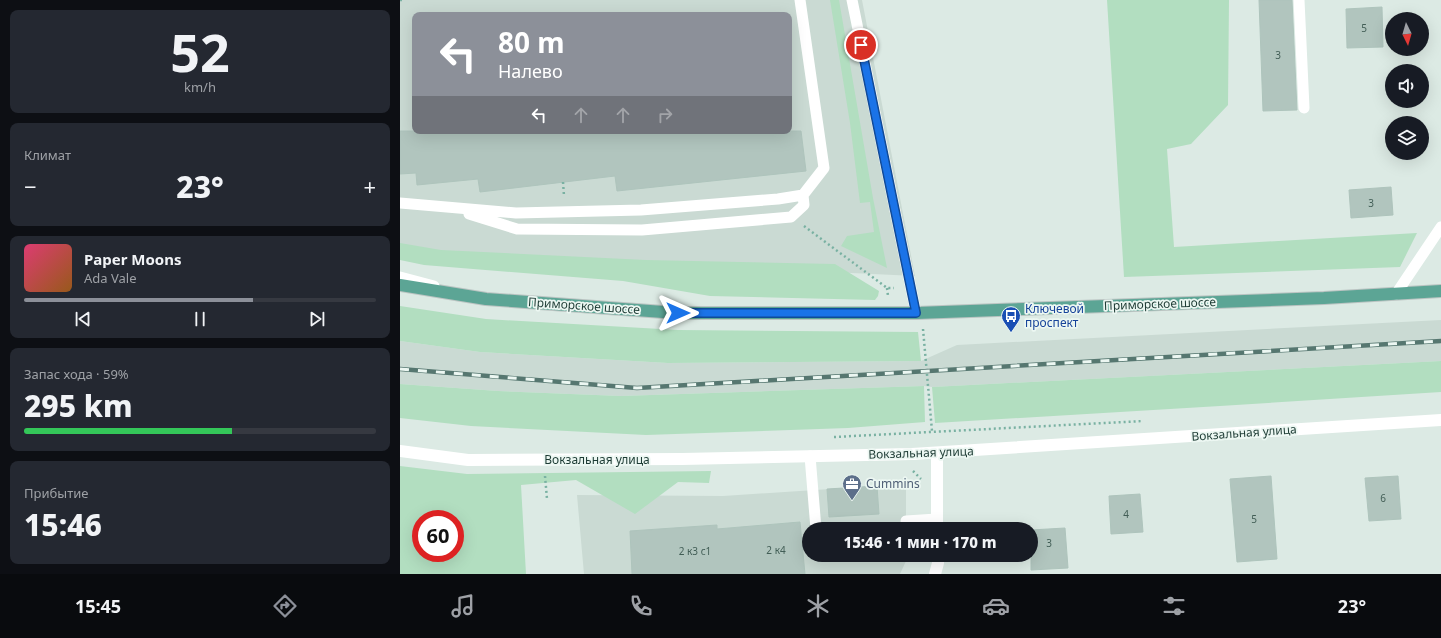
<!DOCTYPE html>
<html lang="ru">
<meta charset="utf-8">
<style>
:root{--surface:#171b24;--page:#242831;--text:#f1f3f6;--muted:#9ea1a6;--line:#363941;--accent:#8c9099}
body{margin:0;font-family:"Noto Sans",sans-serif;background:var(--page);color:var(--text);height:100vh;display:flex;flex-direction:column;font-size:15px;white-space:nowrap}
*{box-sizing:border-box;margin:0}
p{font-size:13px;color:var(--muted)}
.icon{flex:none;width:22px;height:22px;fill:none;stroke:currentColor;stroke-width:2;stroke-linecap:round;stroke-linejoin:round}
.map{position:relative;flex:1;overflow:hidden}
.details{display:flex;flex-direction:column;gap:10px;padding:10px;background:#0d0f14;width:400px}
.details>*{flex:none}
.banner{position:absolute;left:12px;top:12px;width:380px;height:122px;border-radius:8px;box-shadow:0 4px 16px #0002;background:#8c9099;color:#fff;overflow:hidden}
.needle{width:26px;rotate:175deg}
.buttons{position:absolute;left:985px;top:12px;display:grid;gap:8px}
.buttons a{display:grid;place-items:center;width:44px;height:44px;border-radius:50%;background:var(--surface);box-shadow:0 4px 16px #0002;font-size:20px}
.speed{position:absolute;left:12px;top:510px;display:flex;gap:8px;font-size:20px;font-weight:700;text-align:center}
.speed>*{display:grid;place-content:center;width:52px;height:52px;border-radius:50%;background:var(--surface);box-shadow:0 4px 16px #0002;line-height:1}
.speed .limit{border:6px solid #d22;background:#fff;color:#111}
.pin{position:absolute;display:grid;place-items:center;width:34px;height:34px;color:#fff;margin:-17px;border:2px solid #fff;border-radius:50%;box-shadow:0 1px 4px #0007}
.me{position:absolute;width:44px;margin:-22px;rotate:90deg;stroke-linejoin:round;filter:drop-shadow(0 0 3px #0008)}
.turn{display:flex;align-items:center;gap:14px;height:84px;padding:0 20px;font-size:18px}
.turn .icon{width:52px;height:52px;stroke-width:2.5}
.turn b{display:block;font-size:28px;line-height:34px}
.lanes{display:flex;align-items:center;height:38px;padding:0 20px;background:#0003;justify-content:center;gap:20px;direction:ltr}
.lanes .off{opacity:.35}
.big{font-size:30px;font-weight:800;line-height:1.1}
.details .card{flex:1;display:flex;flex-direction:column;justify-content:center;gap:6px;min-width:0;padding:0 14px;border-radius:8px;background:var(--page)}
.details .dial{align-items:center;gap:0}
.dial b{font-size:52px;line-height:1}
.song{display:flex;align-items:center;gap:12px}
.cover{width:48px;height:48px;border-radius:6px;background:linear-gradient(135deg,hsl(340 70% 55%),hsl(30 70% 35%))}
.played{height:4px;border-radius:2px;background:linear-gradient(90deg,var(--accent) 65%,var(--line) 65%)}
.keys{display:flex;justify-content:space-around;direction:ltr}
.heat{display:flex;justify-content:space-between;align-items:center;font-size:22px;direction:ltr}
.charge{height:6px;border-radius:3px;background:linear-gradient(90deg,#34c759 59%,var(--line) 0)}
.trip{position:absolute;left:402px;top:522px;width:236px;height:40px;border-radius:20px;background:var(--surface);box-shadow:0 4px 16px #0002;font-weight:800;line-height:40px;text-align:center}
.dock{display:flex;height:64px;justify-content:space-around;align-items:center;background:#090b0e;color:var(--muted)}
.dock .icon{width:28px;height:28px}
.dock .current{color:var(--accent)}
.dock b{font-size:18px;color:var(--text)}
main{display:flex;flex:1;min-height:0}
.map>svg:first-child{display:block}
.built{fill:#cadad3;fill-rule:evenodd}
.green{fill:#b2dec0;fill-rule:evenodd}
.building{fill:#b1c5be;stroke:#aec4bc}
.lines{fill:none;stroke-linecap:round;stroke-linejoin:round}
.primary-casing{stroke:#bbc4c2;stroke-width:14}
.path{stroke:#79b1a2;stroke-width:2.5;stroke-dasharray:2 3;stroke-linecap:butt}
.service{stroke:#fff;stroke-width:11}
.minor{stroke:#fff;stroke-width:12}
.primary{stroke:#5ca595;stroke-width:12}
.rail-casing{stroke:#567770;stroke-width:4.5}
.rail{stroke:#ecf7f2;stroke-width:3;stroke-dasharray:9;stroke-linecap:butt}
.route-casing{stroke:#114b97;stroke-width:10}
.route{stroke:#1a73e8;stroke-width:7}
.labels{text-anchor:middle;stroke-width:3.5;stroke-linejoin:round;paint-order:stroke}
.number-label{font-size:10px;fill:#425e56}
.street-label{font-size:12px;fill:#1d3b34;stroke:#ecf7f2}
.transit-label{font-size:12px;fill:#164399;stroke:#ecf7f2;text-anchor:start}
.service-label{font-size:12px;fill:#4e5e75;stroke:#ecf7f2;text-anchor:start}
</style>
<main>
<section class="details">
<div class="card dial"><b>52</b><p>km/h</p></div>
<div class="card"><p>Климат</p>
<div class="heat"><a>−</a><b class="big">23°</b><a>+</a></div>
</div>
<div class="card">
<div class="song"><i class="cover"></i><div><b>Paper Moons</b><p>Ada Vale</p></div></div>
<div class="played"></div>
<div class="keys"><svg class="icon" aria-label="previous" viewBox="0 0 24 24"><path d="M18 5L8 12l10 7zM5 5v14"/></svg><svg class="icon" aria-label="pause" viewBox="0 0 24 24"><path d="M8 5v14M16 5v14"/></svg><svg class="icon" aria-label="next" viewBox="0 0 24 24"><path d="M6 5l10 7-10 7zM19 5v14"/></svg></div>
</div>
<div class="card"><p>Запас хода · 59%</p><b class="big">295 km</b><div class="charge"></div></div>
<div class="card"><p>Прибытие</p><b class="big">15:46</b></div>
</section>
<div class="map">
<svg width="1041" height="574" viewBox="0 0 1041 574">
<rect width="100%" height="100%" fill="#dceae4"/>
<path class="built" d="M0,0H462L515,276L0,252ZM15,15H389V131H15Z
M1041,320V361L532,387L524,386L221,396L98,391L0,384V341L80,352L268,363L521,361L557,345Z
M506,484V529H409V555H506V561L500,574H184L177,495L323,496Z"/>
<path class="green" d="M430,0H439L473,198L487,268L441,246L447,236L474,232L470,202L460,203L450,123Z
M707,0H829L828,105L791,144L767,149L774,247L1017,233L1000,267L724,277Z
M0,243L41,250L246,260L435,264L479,291L478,296L475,300L310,296L223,281L24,265L0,260Z
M0,306L86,319L278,330L518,332L521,361L268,363L80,352L0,341Z
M1041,361V392L820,406L535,423L532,387Z
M0,384L98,391L221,396L524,386L525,422L448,428L246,435L71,426L0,418Z
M0,466L67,474L311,471L309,483L278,482L235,514L176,480L121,485L126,574H0ZM21,519H55V553H21Z"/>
<path class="building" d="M859,0H892L897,110L863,111Z
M982,7L983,47L947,48L946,9Z
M0,131H401L406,171L217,191L215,176L80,192L78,179L17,185L16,173L0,174Z
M991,187L993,215L951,218L949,190Z
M871,476L877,559L837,562L830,479Z
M998,476L1001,519L969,521L965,478Z
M477,486L479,514L429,517L427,489Z
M740,494L743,532L711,534L709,496Z
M400,522L405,574H232L230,531L317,525V529Z
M665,528L668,568L631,570V530Z"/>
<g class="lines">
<g class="primary-casing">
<path id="primary" d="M0,285L86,299L277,313H516L924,298L1041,291"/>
</g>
<path class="path" d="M0,0H2
M163,182L164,196
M404,226L487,288H494
M487,288L488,296
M523,329L532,431
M434,437L743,421
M513,471L521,479
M145,476L147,499"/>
<path class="service" d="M452,0L516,313
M899,0L904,108
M0,203L116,213L241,210L378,199L403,195L424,168L400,0
M69,214L117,229L242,230L391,217L404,205L403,195
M0,277L34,286
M996,294L1041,227
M410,456L416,529
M506,521L537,519"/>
<path class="minor" d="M0,451L68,460L282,459L512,454L1041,420
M537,453V529
M535,574L538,563V555"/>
<use href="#primary" class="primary"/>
<g class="rail-casing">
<path id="rail" d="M0,369L237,388L1041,341"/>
</g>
<use href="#rail" class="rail"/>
</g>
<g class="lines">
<g class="route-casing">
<path id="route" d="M278,313H516L461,45"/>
</g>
<use href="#route" class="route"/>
</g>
<defs>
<g id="bus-pin" transform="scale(1)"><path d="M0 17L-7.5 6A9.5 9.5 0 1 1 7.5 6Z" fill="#1a4fb4" stroke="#ecf7f2"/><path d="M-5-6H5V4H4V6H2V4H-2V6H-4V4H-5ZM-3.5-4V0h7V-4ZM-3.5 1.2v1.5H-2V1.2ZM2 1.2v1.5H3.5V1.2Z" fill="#fff"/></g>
<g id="office-pin" transform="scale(1)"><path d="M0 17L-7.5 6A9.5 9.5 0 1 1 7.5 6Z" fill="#5c6f8a" stroke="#ecf7f2"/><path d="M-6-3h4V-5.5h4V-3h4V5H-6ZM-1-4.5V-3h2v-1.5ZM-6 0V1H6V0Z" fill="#fff"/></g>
</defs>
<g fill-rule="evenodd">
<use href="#bus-pin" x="611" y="316"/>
<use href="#office-pin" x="452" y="484"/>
</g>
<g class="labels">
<g class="number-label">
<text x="964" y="32">5</text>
<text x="878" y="59">3</text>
<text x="971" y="207">3</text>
<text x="983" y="502">6</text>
<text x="726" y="518">4</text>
<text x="854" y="523">5</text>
<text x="649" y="547">3</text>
<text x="376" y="554">2 к4</text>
<text x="295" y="555">2 к3 с1</text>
</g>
<g class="street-label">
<text transform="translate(760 304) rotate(-2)" y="4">Приморское шоссе</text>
<text transform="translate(184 306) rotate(4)" y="4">Приморское шоссе</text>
<text transform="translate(844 433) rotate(-4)" y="4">Вокзальная улица</text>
<text transform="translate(521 453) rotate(-2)" y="4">Вокзальная улица</text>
<text x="197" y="464">Вокзальная улица</text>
</g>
<g class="transit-label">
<text x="625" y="313">Ключевой<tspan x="625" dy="14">проспект</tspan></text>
</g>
<g class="service-label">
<text x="466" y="488">Cummins</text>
</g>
</g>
</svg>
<div class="buttons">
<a><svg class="needle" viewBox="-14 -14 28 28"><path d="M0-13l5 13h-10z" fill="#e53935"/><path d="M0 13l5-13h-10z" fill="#9ea1a6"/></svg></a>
<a><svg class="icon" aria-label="sound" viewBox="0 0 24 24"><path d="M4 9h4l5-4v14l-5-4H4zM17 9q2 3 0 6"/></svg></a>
<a><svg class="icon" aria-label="layers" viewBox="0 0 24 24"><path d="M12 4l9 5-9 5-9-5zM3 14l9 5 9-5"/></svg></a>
</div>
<div class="speed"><div class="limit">60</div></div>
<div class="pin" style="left:461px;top:45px;background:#d93025"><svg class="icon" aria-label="arrive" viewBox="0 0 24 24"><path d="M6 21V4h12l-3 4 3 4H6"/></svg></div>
<svg class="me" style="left:278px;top:313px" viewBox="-20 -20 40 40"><path d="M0-17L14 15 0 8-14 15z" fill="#1a73e8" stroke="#fff" stroke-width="4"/></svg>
<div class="trip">15:46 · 1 мин · 170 m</div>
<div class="banner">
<div class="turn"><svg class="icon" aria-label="left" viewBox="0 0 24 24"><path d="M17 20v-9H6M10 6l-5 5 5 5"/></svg><div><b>80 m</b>Налево</div></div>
<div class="lanes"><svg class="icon" aria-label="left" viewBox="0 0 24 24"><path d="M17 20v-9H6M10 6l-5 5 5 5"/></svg><svg class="icon off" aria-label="ahead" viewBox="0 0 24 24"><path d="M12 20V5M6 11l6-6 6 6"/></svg><svg class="icon off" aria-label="ahead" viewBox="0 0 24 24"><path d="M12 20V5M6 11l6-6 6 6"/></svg><svg class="icon off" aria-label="right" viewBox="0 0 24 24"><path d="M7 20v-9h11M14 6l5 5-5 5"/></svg></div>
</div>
</div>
</main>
<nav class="dock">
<b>15:45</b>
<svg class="icon current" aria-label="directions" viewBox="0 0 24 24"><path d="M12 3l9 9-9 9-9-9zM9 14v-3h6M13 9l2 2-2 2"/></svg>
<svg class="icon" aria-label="music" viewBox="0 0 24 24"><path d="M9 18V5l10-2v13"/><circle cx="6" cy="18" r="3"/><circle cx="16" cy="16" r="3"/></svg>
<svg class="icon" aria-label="phone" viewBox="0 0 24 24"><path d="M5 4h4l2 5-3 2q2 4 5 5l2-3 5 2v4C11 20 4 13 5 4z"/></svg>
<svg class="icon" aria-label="climate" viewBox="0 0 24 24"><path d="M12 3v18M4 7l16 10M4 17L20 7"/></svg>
<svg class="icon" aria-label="car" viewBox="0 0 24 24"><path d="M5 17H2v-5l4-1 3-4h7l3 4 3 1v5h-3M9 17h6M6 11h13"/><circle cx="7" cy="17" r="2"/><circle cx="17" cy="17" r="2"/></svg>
<svg class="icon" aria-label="filters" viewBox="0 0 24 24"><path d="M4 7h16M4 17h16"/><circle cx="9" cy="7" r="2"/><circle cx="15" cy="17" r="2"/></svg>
<b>23°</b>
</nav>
